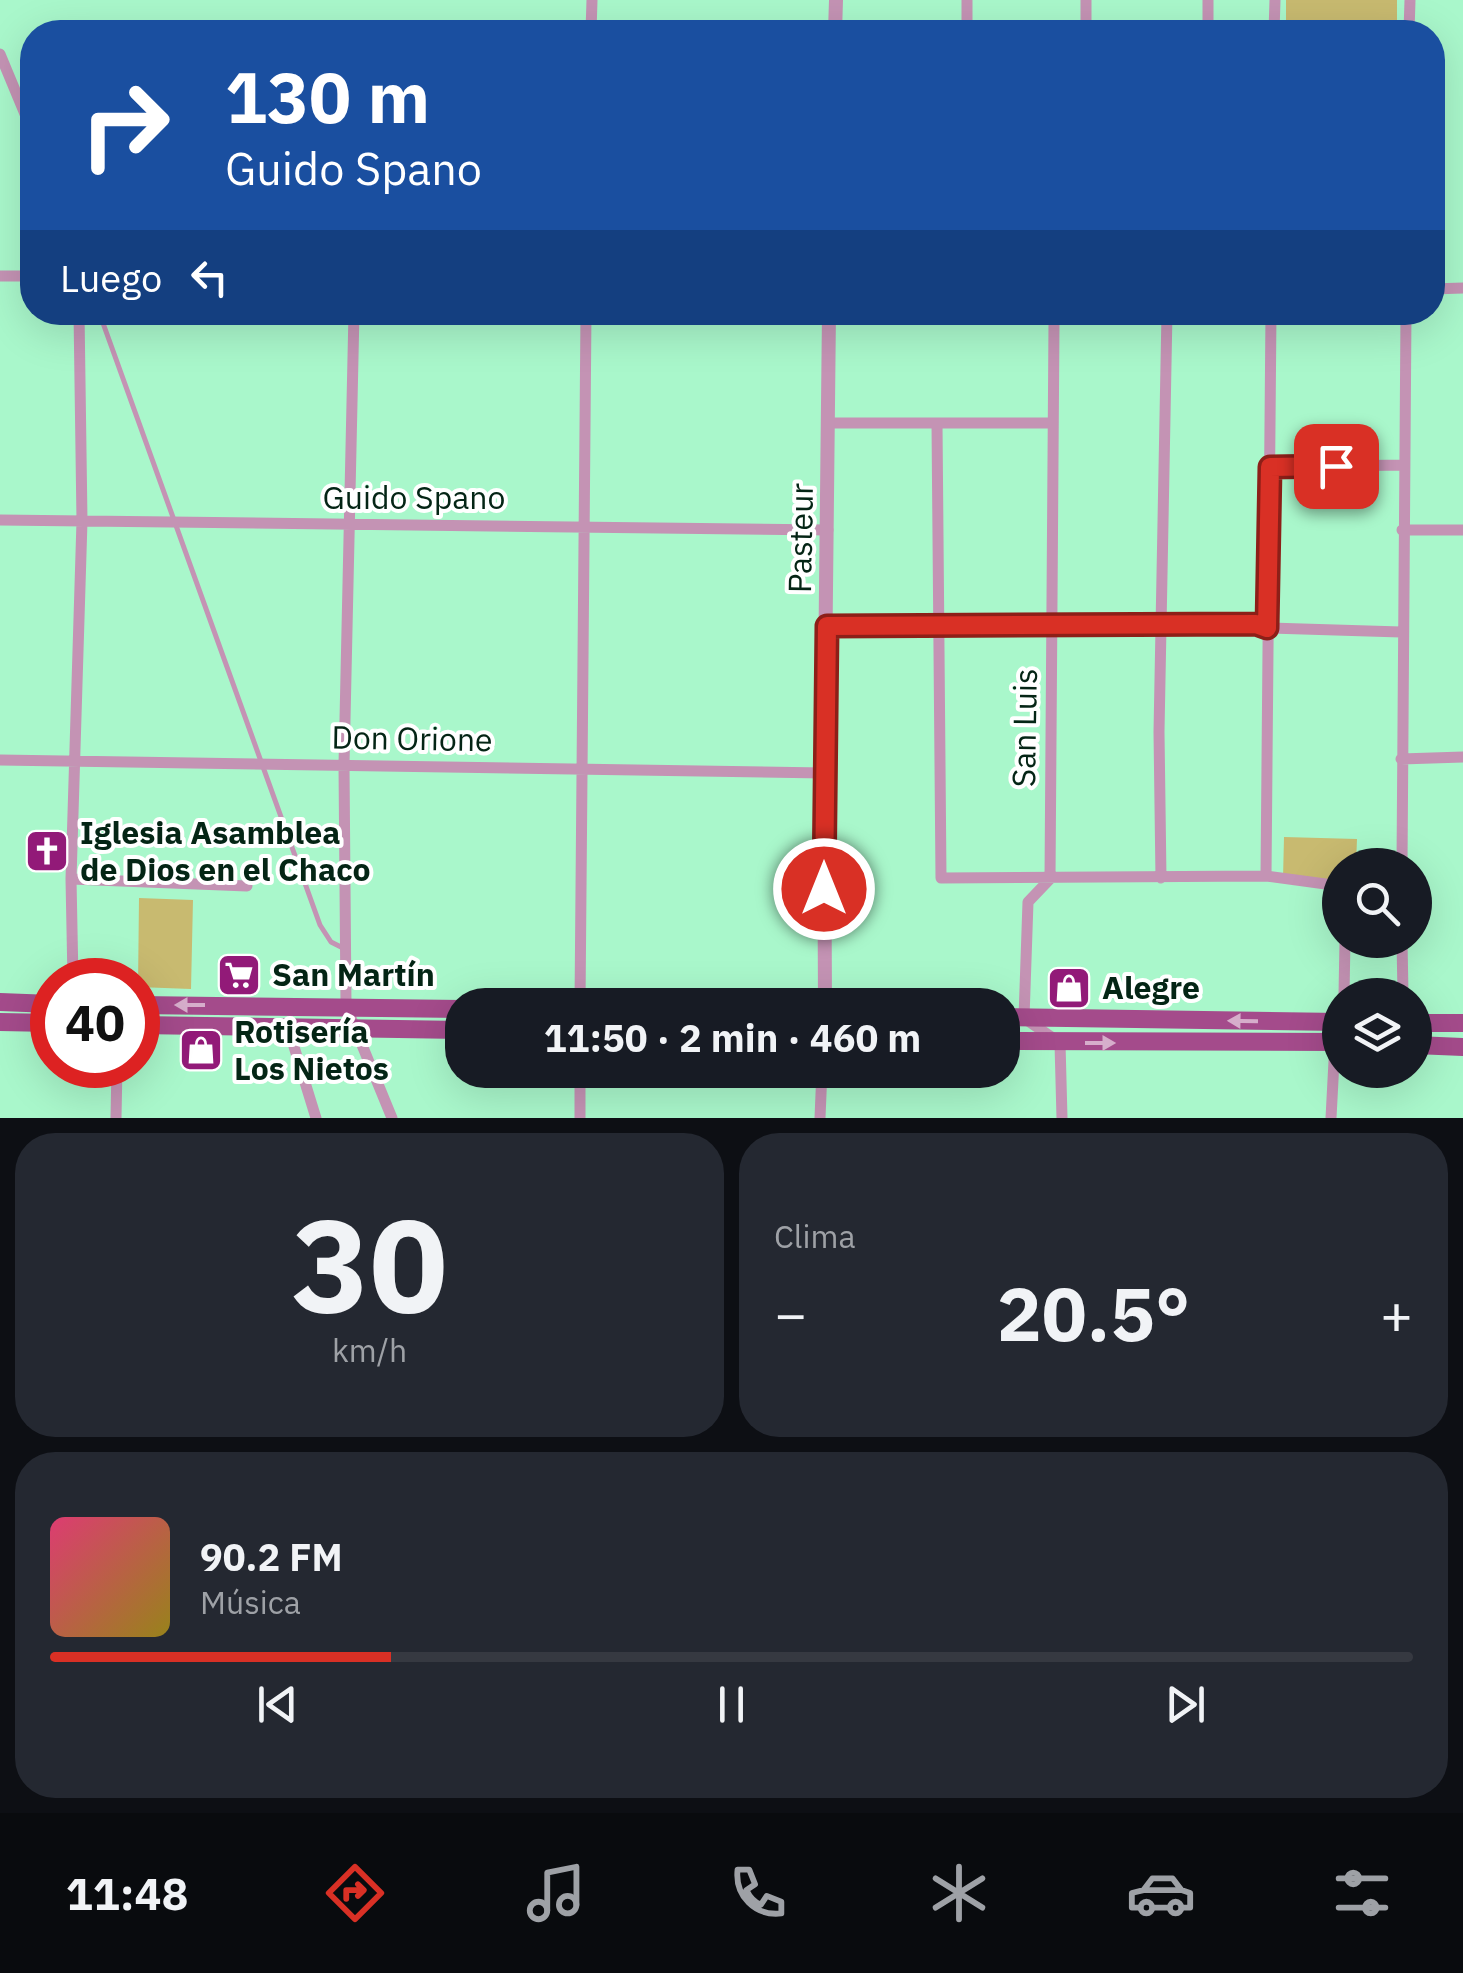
<!DOCTYPE html>
<html lang="es">
<meta charset="utf-8">
<style>
:root{--surface:#171b24;--page:#242831;--text:#f1f3f6;--muted:#9ea1a6;--line:#363941;--accent:#d93025}
body{margin:0;font-family:"IBM Plex Sans",sans-serif;background:var(--page);color:var(--text);height:100vh;display:flex;flex-direction:column;font-size:38px;white-space:nowrap}
*{box-sizing:border-box;margin:0}
p{font-size:32px;color:var(--muted)}
.icon{flex:none;width:55px;height:55px;fill:none;stroke:currentColor;stroke-width:2;stroke-linecap:round;stroke-linejoin:round}
.map{position:relative;height:1118px;overflow:hidden}
.panel{display:flex;flex-direction:column;gap:15px;padding:15px;background:#0d0f14;flex:1}
.panel>*{flex:none}
.top-card{position:absolute;left:20px;top:20px;width:1425px;height:305px;border-radius:40px;box-shadow:0 10px 40px #0002;background:#1a4fa0;color:#fff;overflow:hidden}
.buttons{position:absolute;left:1322px;top:848px;display:grid;gap:20px}
.buttons a{display:grid;place-items:center;width:110px;height:110px;border-radius:50%;background:var(--surface);box-shadow:0 10px 40px #0002;font-size:50px}
.speed{position:absolute;left:30px;top:958px;display:flex;gap:20px;font-size:50px;font-weight:700;text-align:center}
.speed>*{display:grid;place-content:center;width:130px;height:130px;border-radius:50%;background:var(--surface);box-shadow:0 10px 40px #0002;line-height:1}
.speed .limit{border:15px solid #d22;background:#fff;color:#111}
.pin{position:absolute;display:grid;place-items:center;width:85px;height:85px;color:#fff;margin:-42px;border-radius:20px;box-shadow:0 5px 15px #0006}
.me{position:absolute;width:110px;margin:-55px;rotate:0deg;stroke-linejoin:round;filter:drop-shadow(0 0 8px #0008)}
.turn{display:flex;align-items:center;gap:35px;height:210px;padding:0 40px;font-size:45px}
.turn .icon{width:130px;height:130px;stroke-width:2.5}
.turn b{display:block;font-size:70px;line-height:85px}
.then{display:flex;align-items:center;height:95px;padding:0 40px;background:#0003;gap:20px;font-size:38px}
.big{font-size:75px;font-weight:700;line-height:1.1}
.panel .card{flex:1;display:flex;flex-direction:column;justify-content:center;gap:15px;min-width:0;padding:0 35px;border-radius:40px;background:var(--page)}
.panel .dial{align-items:center;gap:0}
.dial b{font-size:130px;line-height:1}
.song{display:flex;align-items:center;gap:30px}
.cover{width:120px;height:120px;border-radius:15px;background:linear-gradient(135deg,hsl(340 70% 55%),hsl(50 70% 35%))}
.played{height:10px;border-radius:5px;background:linear-gradient(90deg,var(--accent) 25%,var(--line) 25%)}
.keys{display:flex;justify-content:space-around;direction:ltr}
.heat{display:flex;justify-content:space-between;align-items:center;font-size:55px;direction:ltr}
.panel .tiles{flex:1;display:grid;gap:15px;grid-template-columns:1fr 1fr}
.card:last-child{grid-column:span 2}
.trip{position:absolute;left:445px;top:988px;width:575px;height:100px;border-radius:40px;background:var(--surface);box-shadow:0 10px 40px #0002;font-weight:700;line-height:100px;text-align:center}
.tabs{display:flex;height:160px;justify-content:space-around;align-items:center;background:#090b0e;color:var(--muted)}
.tabs .icon{width:70px;height:70px}
.tabs .current{color:var(--accent)}
.tabs b{font-size:45px;color:var(--text)}
.map>svg:first-child{display:block}
.green{fill:#c8ba70}
.lines{fill:none;stroke-linecap:round;stroke-linejoin:round}
.service{stroke:#c493b4;stroke-width:5}
.minor{stroke:#c493b4;stroke-width:11}
.tertiary{stroke:#c493b4;stroke-width:14}
.primary{stroke:#a44b8b;stroke-width:18}
.oneway{fill:#d6aecb}
.route-casing{stroke:#8d1f18;stroke-width:25}
.route{stroke:#d93025;stroke-width:18}
.labels{text-anchor:middle;stroke-width:8;stroke-linejoin:round;paint-order:stroke}
.street-label{font-size:32px;fill:#042515;stroke:#fff}
.poi-label{font-size:32px;font-weight:bold;fill:#042515;stroke:#fff;text-anchor:start}
</style>
<div class="map">
<svg width="1463" height="1118" viewBox="0 0 1463 1118">
<rect width="100%" height="100%" fill="#a9f7cb"/>
<path class="green" d="M1286,0H1397V32H1286Z
M1284,837L1357,839L1356,865H1340V880L1283,879Z
M139,898L193,900L191,989L138,987Z"/>
<g class="lines">
<path class="service" d="M99,312L320,925L331,942L345,949"/>
<path class="minor" d="M591,32L592,0
M967,32V0
M1086,32V0
M1208,32V0
M1274,32L1275,0
M1409,32L1410,0
M0,54L32,131
M0,276H32
M1432,289L1463,288
M354,312L344,765L346,1006L392,1118
M1058,312L1054,322L1050,879L1028,902L1024,1018L1060,1043L1062,1118
M830,423H1053
M937,423L941,878L1266,876L1333,885L1340,890
M1270,467L1403,465
M0,520L828,530
M1402,530H1463
M827,626L1255,624L1267,628L1401,632
M1401,759L1463,757
M0,760L824,773
M1402,865L1406,312
M1266,876L1271,312
M1161,878L1159,732L1167,312
M71,879L247,886
M1402,940L1403,995
M73,980L71,879L82,521L79,312
M1344,995L1345,940
M580,1005L586,312
M287,1024L316,1118
M1415,1032L1432,1046
M116,1118L117,1065
M580,1118V1070
M820,1118L822,1070
M1331,1118L1335,1042L1340,1031"/>
<path class="tertiary" d="M835,32L836,0
M825,1005L824,773L829,312"/>
<path class="primary" d="M0,1002L52,1004
M138,1005L462,1009
M1002,1017L1340,1022
M0,1022L52,1023
M1415,1023H1463
M138,1025L462,1030
M1002,1041L1340,1042
M1415,1045L1463,1047"/>
</g>
<defs><path id="oneway-solid" d="M-6-.8H1V-3.2L6.5 0L1 3.2V.8H-6Z" transform="scale(2.5)"/></defs>
<g class="oneway">
<use href="#oneway-solid" transform="translate(190 1005) rotate(180)"/>
<use href="#oneway-solid" transform="translate(1243 1021) rotate(-179)"/>
<use href="#oneway-solid" transform="translate(1100 1043)"/>
</g>
<g class="lines">
<g class="route-casing">
<path id="route" d="M824,889L827,626L1256,624L1267,628L1270,467L1336,466"/>
</g>
<use href="#route" class="route"/>
</g>
<defs>
<g id="church-square" transform="scale(2.25)"><rect x="-9" y="-9" width="18" height="18" rx="4" fill="#921a78" stroke="#fff"/><path d="M-1.2-6h2.4v3.5h3.3v2.4h-3.3V6h-2.4V-.1h-3.3v-2.4h3.3Z" fill="#fff"/></g>
<g id="supermarket-square" transform="scale(2.25)"><rect x="-9" y="-9" width="18" height="18" rx="4" fill="#921a78" stroke="#fff"/><path d="M-6-5.5h2.5l.6 2H6L4.5 2H-2.5L-4.4-4H-6ZM-1.5 3.2a1.3 1.3 0 1 0 .1 0ZM3 3.2a1.3 1.3 0 1 0 .1 0Z" fill="#fff"/></g>
<g id="shop-square" transform="scale(2.25)"><rect x="-9" y="-9" width="18" height="18" rx="4" fill="#921a78" stroke="#fff"/><path d="M-5-2.5h2.3a2.7 3.5 0 0 1 5.4 0H5L5.5 6h-11ZM-1.5-2.5h3a1.5 2.3 0 0 0-3 0Z" fill="#fff"/></g>
</defs>
<g fill-rule="evenodd">
<use href="#church-square" x="47" y="851"/>
<use href="#supermarket-square" x="239" y="975"/>
<use href="#shop-square" x="1069" y="988"/>
<use href="#shop-square" x="201" y="1050"/>
</g>
<g class="labels">
<g class="street-label">
<text x="414" y="509">Guido Spano</text>
<text transform="translate(801 538) rotate(-89)" y="11">Pasteur</text>
<text transform="translate(1025 728) rotate(-89)" y="11">San Luis</text>
<text transform="translate(412 739) rotate(1)" y="11">Don Orione</text>
</g>
<g class="poi-label">
<text x="80" y="844">Iglesia Asamblea<tspan x="80" dy="37">de Dios en el Chaco</tspan></text>
<text x="272" y="986">San Martín</text>
<text x="1102" y="999">Alegre</text>
<text x="234" y="1043">Rotisería<tspan x="234" dy="37">Los Nietos</tspan></text>
</g>
</g>
</svg>
<div class="buttons">
<a><svg class="icon" aria-label="search" viewBox="0 0 24 24"><circle cx="10" cy="10" r="6"/><path d="M15 15l6 6"/></svg></a>
<a><svg class="icon" aria-label="layers" viewBox="0 0 24 24"><path d="M12 4l9 5-9 5-9-5zM3 14l9 5 9-5"/></svg></a>
</div>
<div class="speed"><div class="limit">40</div></div>
<div class="pin" style="left:1336px;top:466px;background:#d93025"><svg class="icon" aria-label="arrive" viewBox="0 0 24 24"><path d="M6 21V4h12l-3 4 3 4H6"/></svg></div>
<svg class="me" style="left:824px;top:889px" viewBox="-20 -20 40 40"><circle r="17" fill="#d93025" stroke="#fff" stroke-width="3"/><path d="M0-11L8 9 0 5-8 9z" fill="#fff"/></svg>
<div class="trip">11:50 · 2 min · 460 m</div>
<div class="top-card">
<div class="turn"><svg class="icon" aria-label="right" viewBox="0 0 24 24"><path d="M7 20v-9h11M14 6l5 5-5 5"/></svg><div><b>130 m</b>Guido Spano</div></div>
<div class="then">Luego<svg class="icon" aria-label="left" viewBox="0 0 24 24"><path d="M17 20v-9H6M10 6l-5 5 5 5"/></svg></div>
</div>
</div>
<section class="panel">
<div class="tiles">
<div class="card dial"><b>30</b><p>km/h</p></div>
<div class="card"><p>Clima</p>
<div class="heat"><a>−</a><b class="big">20.5°</b><a>+</a></div>
</div>
<div class="card">
<div class="song"><i class="cover"></i><div><b>90.2 FM</b><p>Música</p></div></div>
<div class="played"></div>
<div class="keys"><svg class="icon" aria-label="previous" viewBox="0 0 24 24"><path d="M18 5L8 12l10 7zM5 5v14"/></svg><svg class="icon" aria-label="pause" viewBox="0 0 24 24"><path d="M8 5v14M16 5v14"/></svg><svg class="icon" aria-label="next" viewBox="0 0 24 24"><path d="M6 5l10 7-10 7zM19 5v14"/></svg></div>
</div>
</div>
</section>
<nav class="tabs">
<b>11:48</b>
<svg class="icon current" aria-label="directions" viewBox="0 0 24 24"><path d="M12 3l9 9-9 9-9-9zM9 14v-3h6M13 9l2 2-2 2"/></svg>
<svg class="icon" aria-label="music" viewBox="0 0 24 24"><path d="M9 18V5l10-2v13"/><circle cx="6" cy="18" r="3"/><circle cx="16" cy="16" r="3"/></svg>
<svg class="icon" aria-label="phone" viewBox="0 0 24 24"><path d="M5 4h4l2 5-3 2q2 4 5 5l2-3 5 2v4C11 20 4 13 5 4z"/></svg>
<svg class="icon" aria-label="climate" viewBox="0 0 24 24"><path d="M12 3v18M4 7l16 10M4 17L20 7"/></svg>
<svg class="icon" aria-label="car" viewBox="0 0 24 24"><path d="M5 17H2v-5l4-1 3-4h7l3 4 3 1v5h-3M9 17h6M6 11h13"/><circle cx="7" cy="17" r="2"/><circle cx="17" cy="17" r="2"/></svg>
<svg class="icon" aria-label="filters" viewBox="0 0 24 24"><path d="M4 7h16M4 17h16"/><circle cx="9" cy="7" r="2"/><circle cx="15" cy="17" r="2"/></svg>
</nav>
